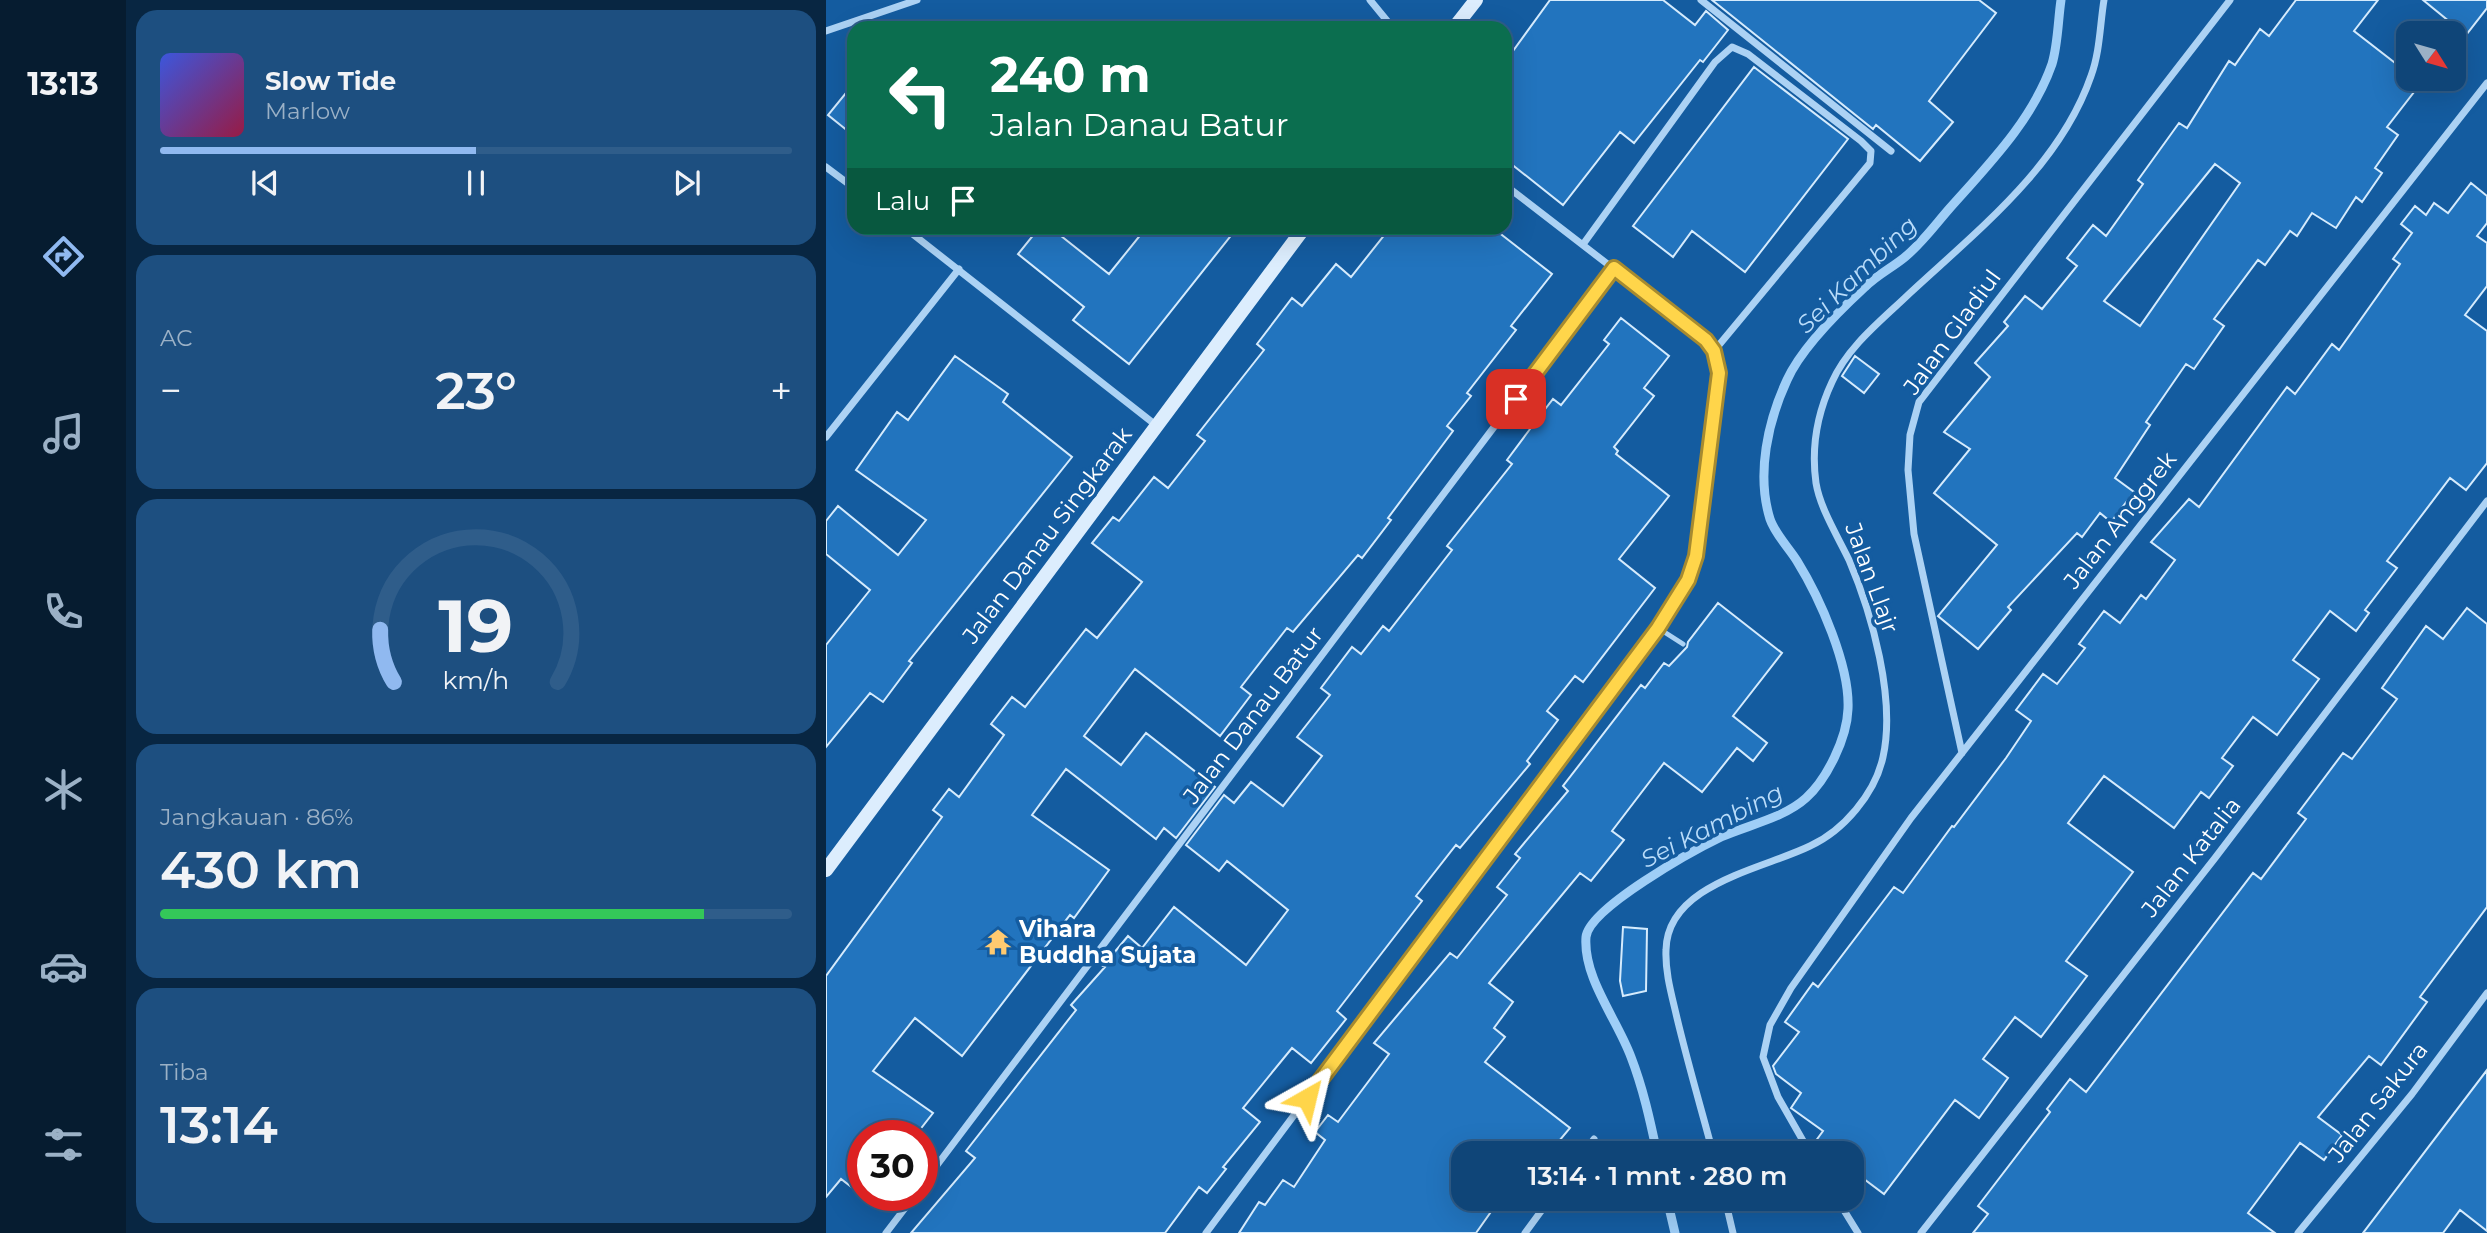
<!DOCTYPE html>
<html lang="id">
<meta charset="utf-8">
<style>
:root{--surface:#0f4578;--page:#1d4f80;--text:#f1f3f6;--muted:#9bb1c6;--line:#2f5d8a;--accent:#90b9f0}
body{margin:0;font-family:Montserrat,sans-serif;background:var(--page);color:var(--text);height:100vh;display:flex;flex-direction:column;font-size:26px;white-space:nowrap}
*{box-sizing:border-box;margin:0}
p{font-size:23px;color:var(--muted)}
.icon{flex:none;width:38px;height:38px;fill:none;stroke:currentColor;stroke-width:2;stroke-linecap:round;stroke-linejoin:round}
.map{position:relative;flex:1;overflow:hidden}
.side{display:flex;flex-direction:column;gap:10px;padding:10px;background:#082642;width:700px}
.side>*{flex:none}
.guide{position:absolute;left:21px;top:21px;width:665px;height:214px;border-radius:21px;box-shadow:0 7px 28px #0002,0 0 0 2px var(--line);background:#0b6e4f;color:#fff;overflow:hidden}
.needle{width:46px;rotate:127deg}
.tools{position:absolute;left:1570px;top:21px;display:grid;gap:14px}
.tools a{display:grid;place-items:center;width:70px;height:70px;border-radius:14px;background:var(--surface);box-shadow:0 7px 28px #0002,0 0 0 2px var(--line);font-size:35px}
.speed{position:absolute;left:21px;top:1120px;display:flex;gap:14px;font-size:35px;font-weight:700;text-align:center}
.speed>*{display:grid;place-content:center;width:91px;height:91px;border-radius:50%;background:var(--surface);box-shadow:0 7px 28px #0002,0 0 0 2px var(--line);line-height:1}
.speed .limit{border:10px solid #d22;background:#fff;color:#111}
.pin{position:absolute;display:grid;place-items:center;width:60px;height:60px;color:#fff;margin:-30px;border-radius:14px;box-shadow:0 4px 10px #0006}
.me{position:absolute;width:77px;margin:-38px;rotate:37deg;stroke-linejoin:round;filter:drop-shadow(0 0 5px #0008)}
.turn{display:flex;align-items:center;gap:24px;height:147px;padding:0 28px;font-size:32px}
.turn .icon{width:91px;height:91px;stroke-width:2.5}
.turn b{display:block;font-size:49px;line-height:60px}
.then{display:flex;align-items:center;height:66px;padding:0 28px;background:#0003;gap:14px;font-size:26px}
.big{font-size:52px;font-weight:600;line-height:1.1}
.side .tile{flex:1;display:flex;flex-direction:column;justify-content:center;gap:10px;min-width:0;padding:0 24px;border-radius:21px;background:var(--page)}
.side .dial{align-items:center;gap:0}
.dial svg{height:182px;overflow:visible;fill:none;stroke:var(--line);stroke-width:7;stroke-linecap:round;text-anchor:middle}
.dial text{fill:var(--text);stroke:none}
.song{display:flex;align-items:center;gap:21px}
.cover{width:84px;height:84px;border-radius:10px;background:linear-gradient(135deg,hsl(230 70% 55%),hsl(340 70% 35%))}
.played{height:7px;border-radius:4px;background:linear-gradient(90deg,var(--accent) 50%,var(--line) 50%)}
.keys{display:flex;justify-content:space-around;direction:ltr}
.heat{display:flex;justify-content:space-between;align-items:center;font-size:38px;direction:ltr}
.charge{height:10px;border-radius:5px;background:linear-gradient(90deg,#34c759 86%,var(--line) 0)}
.trip{position:absolute;left:625px;top:1141px;width:413px;height:70px;border-radius:21px;background:var(--surface);box-shadow:0 7px 28px #0002,0 0 0 2px var(--line);font-weight:600;line-height:70px;text-align:center}
main{display:flex;flex:1;min-height:0}
.dock{display:flex;flex-direction:column;width:126px;justify-content:space-around;align-items:center;background:#061c30;color:var(--muted)}
.dock .icon{width:49px;height:49px}
.dock .current{color:var(--accent)}
.dock b{font-size:32px;color:var(--text)}
.map>svg:first-child{display:block}
.lines{fill:none;stroke-linecap:round;stroke-linejoin:round}
.stream{stroke:#9fcef7;stroke-width:9}
.building{fill:#2274be;stroke:#d5ebfd;stroke-width:2;fill-rule:evenodd}
.lane{stroke:#acd2f4;stroke-width:5}
.street{stroke:#acd2f4;stroke-width:7}
.secondary{stroke:#dcedfd;stroke-width:14}
.route-casing{stroke:#a68a30;stroke-width:18}
.route{stroke:#ffd54a;stroke-width:12}
.labels{text-anchor:middle;stroke-width:7;stroke-linejoin:round;paint-order:stroke}
.street-label{font-size:23px;fill:#fff;stroke:#145ca0}
.poi-label{font-size:23px;font-weight:bold;fill:#fff;stroke:#145ca0;text-anchor:start}
.water-label{font-size:24px;font-style:italic;fill:#b9dcfa;stroke:#145ca0}
</style>
<main>
<nav class="dock">
<b>13:13</b>
<svg class="icon current" aria-label="directions" viewBox="0 0 24 24"><path d="M12 3l9 9-9 9-9-9zM9 14v-3h6M13 9l2 2-2 2"/></svg>
<svg class="icon" aria-label="music" viewBox="0 0 24 24"><path d="M9 18V5l10-2v13"/><circle cx="6" cy="18" r="3"/><circle cx="16" cy="16" r="3"/></svg>
<svg class="icon" aria-label="phone" viewBox="0 0 24 24"><path d="M5 4h4l2 5-3 2q2 4 5 5l2-3 5 2v4C11 20 4 13 5 4z"/></svg>
<svg class="icon" aria-label="climate" viewBox="0 0 24 24"><path d="M12 3v18M4 7l16 10M4 17L20 7"/></svg>
<svg class="icon" aria-label="car" viewBox="0 0 24 24"><path d="M5 17H2v-5l4-1 3-4h7l3 4 3 1v5h-3M9 17h6M6 11h13"/><circle cx="7" cy="17" r="2"/><circle cx="17" cy="17" r="2"/></svg>
<svg class="icon" aria-label="filters" viewBox="0 0 24 24"><path d="M4 7h16M4 17h16"/><circle cx="9" cy="7" r="2"/><circle cx="15" cy="17" r="2"/></svg>
</nav>
<section class="side">
<div class="tile">
<div class="song"><i class="cover"></i><div><b>Slow Tide</b><p>Marlow</p></div></div>
<div class="played"></div>
<div class="keys"><svg class="icon" aria-label="previous" viewBox="0 0 24 24"><path d="M18 5L8 12l10 7zM5 5v14"/></svg><svg class="icon" aria-label="pause" viewBox="0 0 24 24"><path d="M8 5v14M16 5v14"/></svg><svg class="icon" aria-label="next" viewBox="0 0 24 24"><path d="M6 5l10 7-10 7zM19 5v14"/></svg></div>
</div>
<div class="tile"><p>AC</p>
<div class="heat"><a>−</a><b class="big">23°</b><a>+</a></div>
</div>
<div class="tile dial"><svg viewBox="0 0 100 80">
<path d="M14 69A42 42 0 1 1 86 69"/>
<path d="M14 69A42 42 0 0 1 8 46" stroke="#90b9f0"/>
<text x="50" y="56" font-size="32" font-weight="700">19</text>
<text x="50" y="72" font-size="11">km/h</text>
</svg></div>
<div class="tile"><p>Jangkauan · 86%</p><b class="big">430 km</b><div class="charge"></div></div>
<div class="tile"><p>Tiba</p><b class="big">13:14</b></div>
</section>
<div class="map">
<svg width="1661" height="1233" viewBox="0 0 1661 1233">
<rect width="100%" height="100%" fill="#145ca0"/>
<g class="lines">
<path class="stream" d="M831,1153C824,1120 817,1088 805,1057C791,1019 757,978 760,937C763,908 868,850 895,837C922,825 958,818 980,798C1001,779 1021,738 1022,709C1024,666 994,598 971,561C963,548 949,534 944,519C930,474 942,421 961,380C975,349 1014,310 1039,287C1051,275 1067,267 1079,257C1096,243 1109,225 1123,209C1162,165 1206,121 1226,64C1232,44 1232,20 1235,0
M841,1199L849,1233"/>
</g>
<path class="building" d="M724,0H837L869,25L880,11L902,30L877,62L874,60L808,143L794,132L737,205L679,159V62Z
M886,0H1153L1170,13L1103,101L1127,122L1094,161L1050,125L1047,129Z
M1470,0H1552L1528,31L1582,73V79L1595,83L1561,127L1572,135L1549,168L1556,173L1536,202L1530,197L1510,228L1486,213L1471,236L1464,231L1439,265L1432,260L1388,319L1398,326L1368,369L1360,364L1320,422L1324,425L1289,478L1308,492L1285,522L1274,513L1256,537L1251,533L1182,607L1185,610L1152,649L1112,616L1171,545L1108,493L1144,449L1118,432L1164,377L1149,363L1182,326L1178,322L1199,296L1216,309L1251,266L1241,258L1267,225L1280,236L1317,184L1312,180L1353,123L1361,128L1403,61L1409,65L1434,29L1443,36ZM1389,164L1414,183L1314,326L1278,301Z
M1597,0H1661V8L1640,35Z
M928,67L1022,139L919,272L866,231L847,257L807,226Z
M28,83V136L2,115Z
M1645,183L1661,196V223L1651,236L1661,243V286L1639,315L1661,331V463L1640,490L1624,478L1561,561L1571,568L1539,610L1543,613L1530,631L1504,611L1467,660L1493,679L1451,735L1427,717L1396,758L1407,766L1383,798L1375,792L1348,828L1278,776L1242,823L1307,872L1240,961L1261,976L1215,1037L1189,1017L1157,1059L1182,1078L1153,1118L1129,1100L1058,1194L1026,1170V1153H1004L989,1142L997,1131L965,1108L975,1093L950,1074L947,1066L973,1032L959,1022L987,983L992,987L1068,887L1077,893L1126,826L1128,827L1180,758L1205,721L1190,710L1217,674L1231,684L1259,648L1253,644L1278,611L1294,623L1315,595L1320,599L1349,560L1325,542L1363,499L1373,507L1461,387L1469,394L1506,344L1513,350L1574,264L1567,259L1586,233L1575,224L1589,206L1600,215L1608,203L1622,213Z
M213,228H225L283,274L320,228H411L303,364L247,320L258,307L192,254Z
M564,228H667L726,274L685,326L690,330L641,393L645,396L621,426L627,431L562,518L565,520L536,558L532,555L467,632L461,628L415,687L425,695L394,736L309,669L258,736L295,765L320,733L389,787L350,838L338,828L330,839L240,769L206,815L283,870L248,918L244,915L136,1056L89,1018L47,1071L107,1113L89,1136H37V1196L15,1179L0,1197V976L116,817L107,810L123,789L133,797L178,735L165,724L186,697L199,707L260,629L271,638L316,582L266,543L287,517L293,521L328,477L342,488L379,441L371,435L438,350L431,344L466,298L476,306L510,264L525,277Z
M795,318L843,356L818,388L828,396L788,447L792,451L790,454L843,496L793,559L829,588L757,682L749,676L721,711L732,720L701,761L704,764L634,848L630,845L590,896L596,901L511,1011L520,1019L485,1063L466,1048L417,1108L434,1122L397,1167L400,1169L381,1193L373,1187L339,1233H85L149,1158L140,1151L250,1010L245,1005L279,967L277,966L302,936L316,948L348,907L420,965L462,910L401,861L393,871L360,845L398,795L408,803L425,782L457,806L496,756L471,737L504,695L495,688L526,647L535,654L557,626L563,631L626,550L621,546L686,464L681,460L713,417L727,399L735,405L783,344L778,340Z
M129,356L182,394L177,402L246,457L83,661L86,663L57,702L44,693L0,747V645L44,590L0,554V521L12,506L72,555L100,520L30,470L71,412L82,420Z
M1029,356L1053,374L1038,393L1016,376Z
M892,603L956,653L907,716L941,743L927,761L911,748L876,792L838,763L786,831L798,840L765,881L754,873L663,983L687,1002L668,1028L679,1037L659,1062L744,1128L723,1153H637V1199H674L650,1233H413L433,1202L439,1205L457,1180L468,1187L499,1140L489,1132L502,1115L512,1122L563,1054L548,1043L624,953L631,958L681,895L671,887L694,858L689,854L742,791L737,786L815,685L819,688L838,663L843,666L861,647L862,642Z
M1641,608L1661,624V907L1594,997L1601,1002L1555,1065L1543,1056L1492,1117L1516,1135L1498,1160L1474,1143L1422,1213L1449,1233H1147L1162,1214L1152,1206L1224,1112L1221,1109L1244,1079L1260,1092L1427,873L1435,879L1480,819L1472,813L1517,753L1526,759L1571,699L1556,688L1600,626L1617,639Z
M797,927L821,929L820,991L797,996L794,981Z
M1661,1070V1231L1634,1210L1617,1233H1537Z"/>
<g class="lines">
<path class="lane" d="M832,628L857,644"/>
<path class="street" d="M544,0L567,28
M875,0L1065,151
M0,31L91,0
M0,167L28,188
M79,228L331,426
M758,243L889,62L906,47L922,54L1035,141L1045,151L1044,163L888,351
M0,437L133,269
M1136,753L1088,534L1082,470L1084,435L1093,402L1404,0
M758,1153L768,1139
M887,1153C875,1108 862,1064 851,1018C846,996 839,973 840,950C841,884 937,869 984,846C1017,831 1049,794 1057,757C1070,699 1046,614 1023,560C1012,537 994,508 990,483C985,447 991,414 1006,382C1022,346 1056,320 1084,293C1152,230 1234,166 1265,76C1274,52 1274,24 1278,0
M984,1153L952,1097L937,1057L944,1025L965,988L1085,818L1661,83
M96,1185L788,268
M899,1199L907,1233
M1011,1199L1032,1233
M60,1233L89,1195
M380,1233L832,628L862,580L870,556L893,373L888,351L880,340L679,185
M699,1233L724,1199
M1095,1233L1389,858L1661,501
M1472,1233L1586,1094L1661,993"/>
<path class="secondary" d="M628,28L650,0
M0,870L478,228"/>
</g>
<g class="lines">
<g class="route-casing">
<path id="route" d="M481,1098L832,628L862,580L870,556L893,373L888,351L880,340L788,268L690,399"/>
</g>
<use href="#route" class="route"/>
</g>
<defs>
<g id="temple-bare" transform="scale(2.1)"><path d="M0-6L5-2H3V0L6.5 2.5H4V6H1.5V3h-3V6H-4V2.5H-6.5L-3 0V-2H-5Z" fill="#ffca70" stroke="#145ca0" stroke-width="2.5" paint-order="stroke"/></g>
</defs>
<g fill-rule="evenodd">
<use href="#temple-bare" x="172" y="942"/>
</g>
<g class="labels">
<g class="street-label">
<text transform="translate(1126 332) rotate(-54)" y="8">Jalan Gladiul</text>
<text transform="translate(1294 520) rotate(-52)" y="8">Jalan Anggrek</text>
<text transform="translate(221 535) rotate(-53)" y="8">Jalan Danau Singkarak</text>
<text transform="translate(1046 578) rotate(70)" y="8">Jalan Llajr</text>
<text transform="translate(427 715) rotate(-53)" y="8">Jalan Danau Batur</text>
<text transform="translate(1365 857) rotate(-52)" y="8">Jalan Katalia</text>
<text transform="translate(1552 1102) rotate(-52)" y="8">Jalan Sakura</text>
</g>
<g class="poi-label">
<text x="193" y="937">Vihara<tspan x="193" dy="26">Buddha Sujata</tspan></text>
</g>
<g class="water-label">
<text transform="translate(1031 275) rotate(-44)" y="8">Sei Kambing</text>
<text transform="translate(886 826) rotate(-27)" y="8">Sei Kambing</text>
</g>
</g>
</svg>
<div class="tools">
<a><svg class="needle" viewBox="-14 -14 28 28"><path d="M0-13l5 13h-10z" fill="#e53935"/><path d="M0 13l5-13h-10z" fill="#9bb1c6"/></svg></a>
</div>
<div class="speed"><div class="limit">30</div></div>
<div class="pin" style="left:690px;top:399px;background:#d93025"><svg class="icon" aria-label="arrive" viewBox="0 0 24 24"><path d="M6 21V4h12l-3 4 3 4H6"/></svg></div>
<svg class="me" style="left:481px;top:1098px" viewBox="-20 -20 40 40"><path d="M0-17L14 15 0 8-14 15z" fill="#ffd54a" stroke="#fff" stroke-width="4"/></svg>
<div class="trip">13:14 · 1 mnt · 280 m</div>
<div class="guide">
<div class="turn"><svg class="icon" aria-label="left" viewBox="0 0 24 24"><path d="M17 20v-9H6M10 6l-5 5 5 5"/></svg><div><b>240 m</b>Jalan Danau Batur</div></div>
<div class="then">Lalu<svg class="icon" aria-label="arrive" viewBox="0 0 24 24"><path d="M6 21V4h12l-3 4 3 4H6"/></svg></div>
</div>
</div>
</main>
